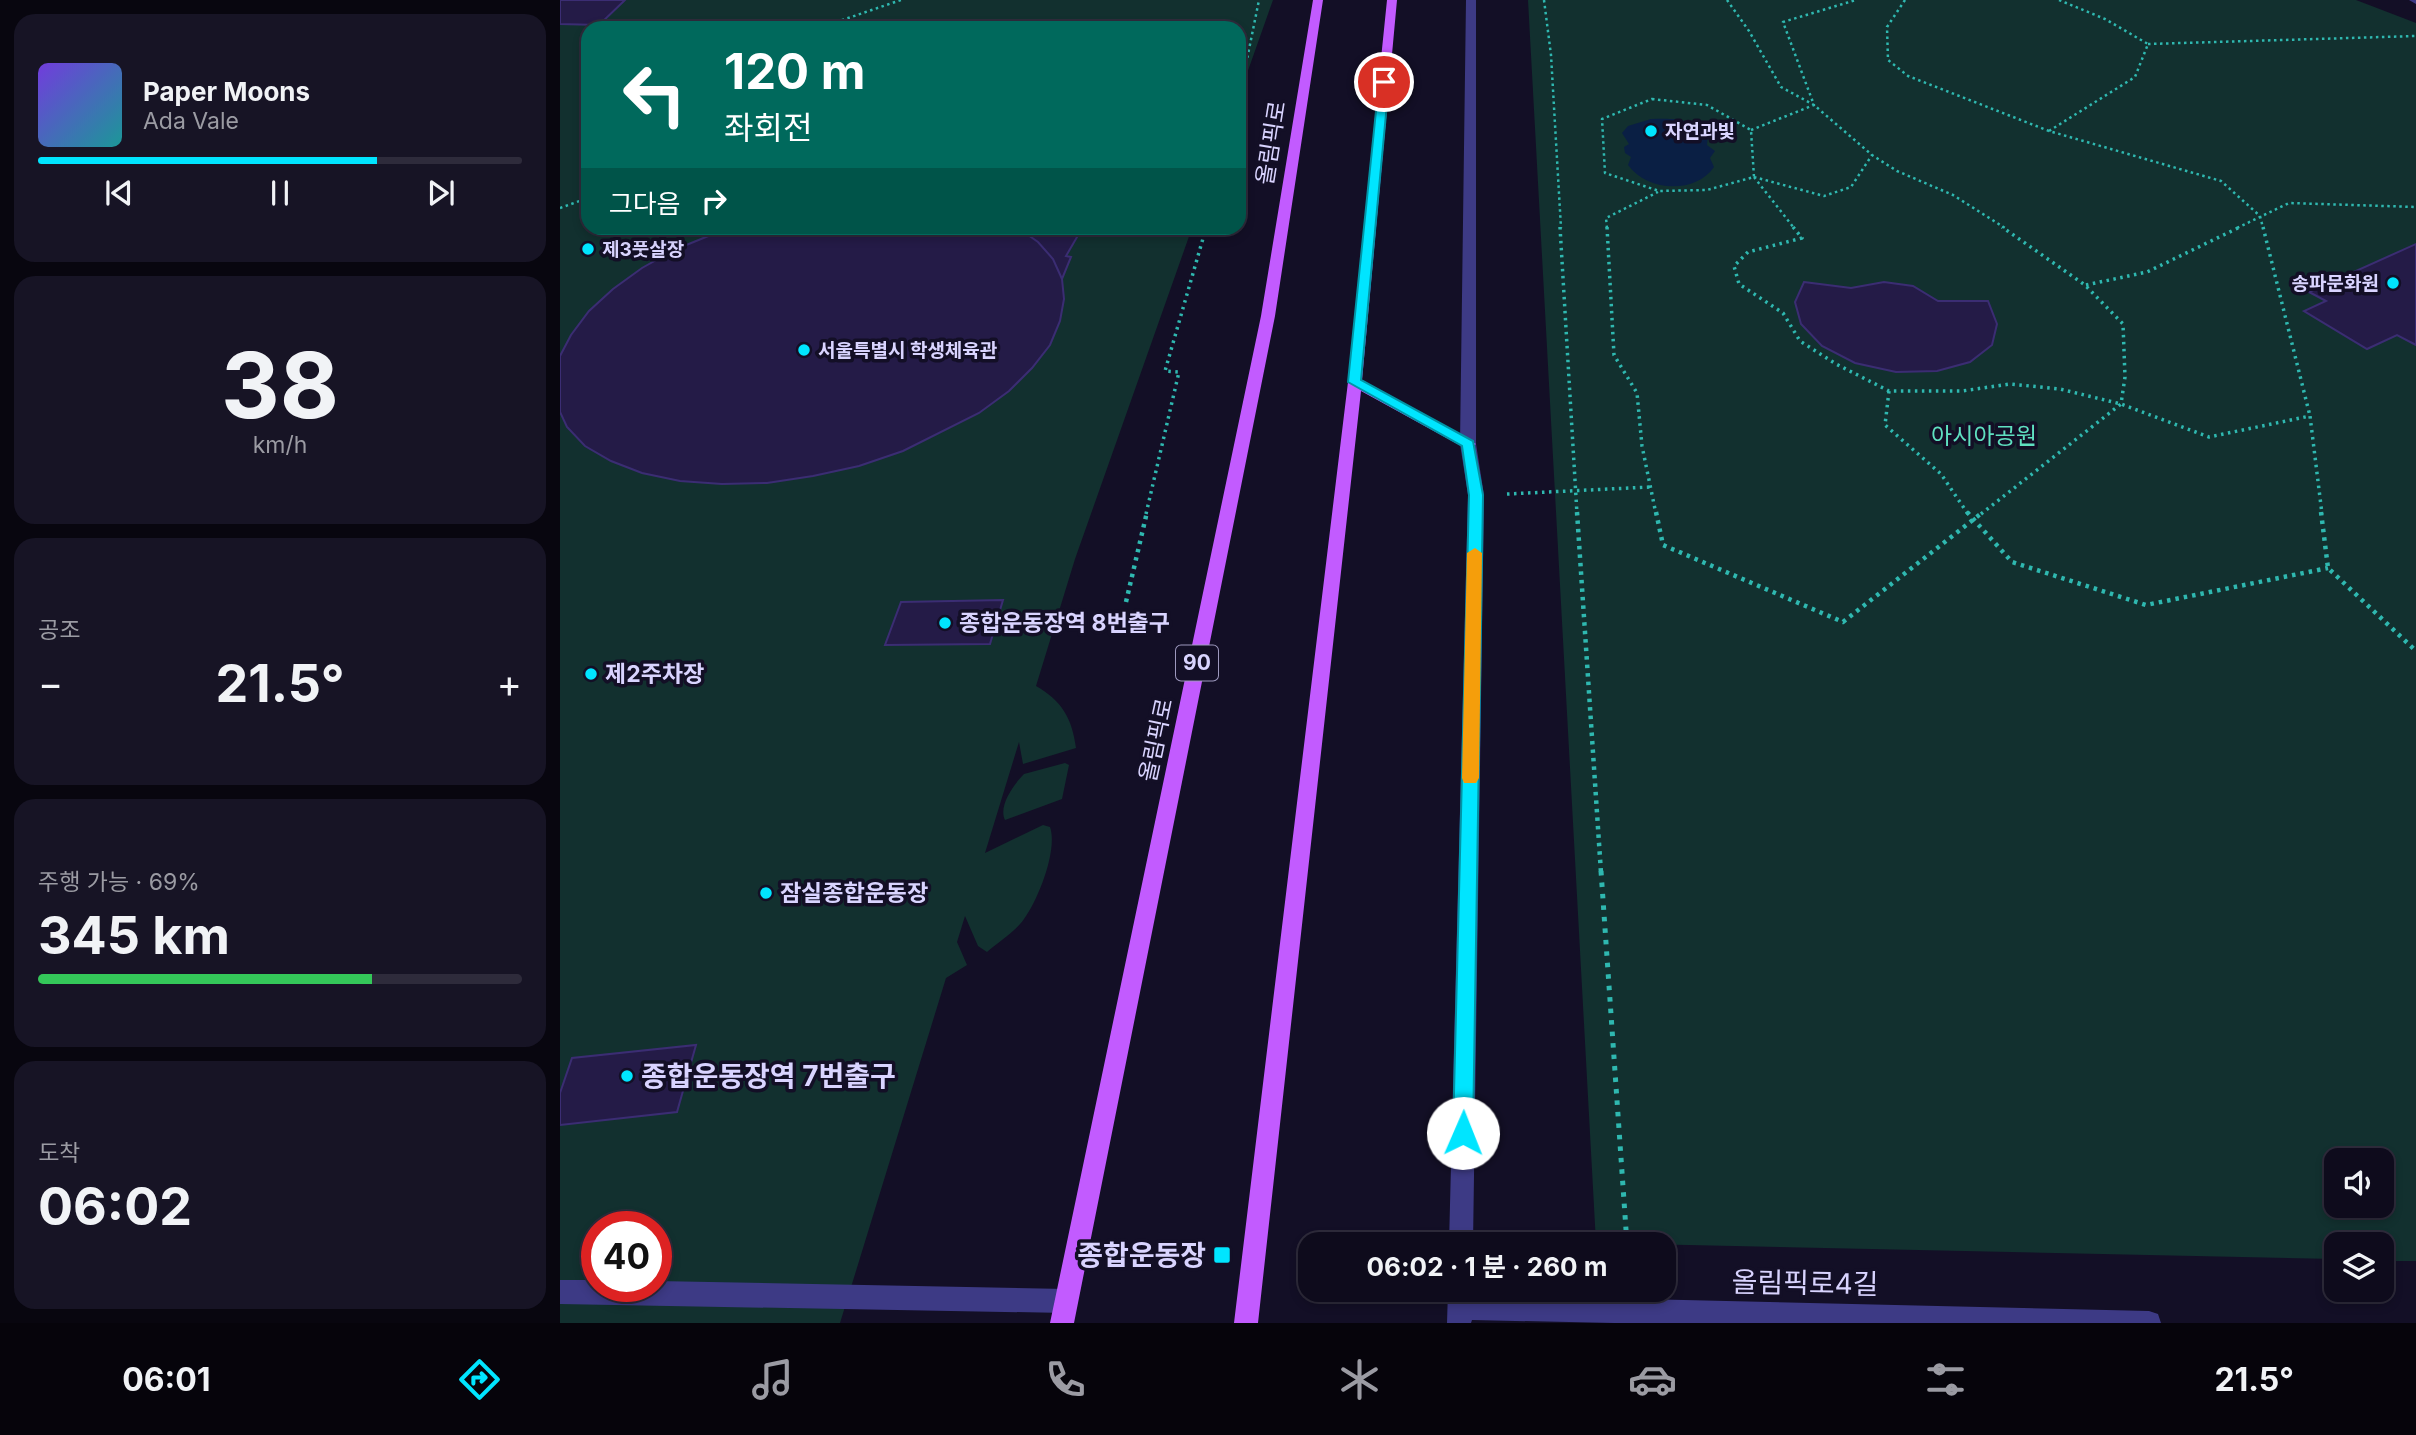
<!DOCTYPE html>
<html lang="ko">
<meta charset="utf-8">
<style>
:root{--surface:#0e0b1c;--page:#171425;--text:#f1f3f6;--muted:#9b9ba3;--line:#2e2b3b;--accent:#00e5ff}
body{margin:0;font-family:Inter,"Noto Sans KR",sans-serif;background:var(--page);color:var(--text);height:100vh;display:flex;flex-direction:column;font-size:26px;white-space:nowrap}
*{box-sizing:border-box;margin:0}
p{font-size:23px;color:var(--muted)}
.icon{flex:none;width:38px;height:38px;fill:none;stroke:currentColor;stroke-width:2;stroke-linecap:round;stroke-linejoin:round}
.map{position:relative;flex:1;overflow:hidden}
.sheet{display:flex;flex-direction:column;gap:14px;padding:14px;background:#08060f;width:560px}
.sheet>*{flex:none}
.guide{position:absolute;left:21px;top:21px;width:665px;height:214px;border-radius:21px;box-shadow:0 4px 10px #0003,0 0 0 2px var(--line);background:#00695c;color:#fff;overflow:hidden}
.buttons{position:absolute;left:1764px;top:1148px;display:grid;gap:14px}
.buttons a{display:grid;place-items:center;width:70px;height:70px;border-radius:14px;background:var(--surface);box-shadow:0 4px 10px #0003,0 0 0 2px var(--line);font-size:35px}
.speed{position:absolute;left:21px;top:1211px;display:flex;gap:14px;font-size:35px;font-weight:700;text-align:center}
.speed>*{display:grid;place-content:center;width:91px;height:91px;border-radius:50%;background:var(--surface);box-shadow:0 4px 10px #0003,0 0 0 2px var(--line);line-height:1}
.speed .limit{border:10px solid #d22;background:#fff;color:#111}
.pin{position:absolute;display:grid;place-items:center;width:60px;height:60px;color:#fff;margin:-30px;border:4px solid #fff;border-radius:50%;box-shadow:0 2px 7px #0007}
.me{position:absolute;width:77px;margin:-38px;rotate:1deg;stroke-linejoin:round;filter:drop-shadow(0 0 5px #0008)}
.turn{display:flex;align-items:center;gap:24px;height:147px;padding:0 28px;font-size:32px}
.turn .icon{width:91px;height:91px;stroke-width:2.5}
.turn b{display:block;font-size:49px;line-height:60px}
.then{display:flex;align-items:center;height:66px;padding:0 28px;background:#0003;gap:14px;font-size:26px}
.big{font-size:52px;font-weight:700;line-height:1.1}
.sheet .tile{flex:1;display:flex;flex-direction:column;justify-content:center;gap:10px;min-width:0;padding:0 24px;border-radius:21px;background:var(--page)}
.sheet .dial{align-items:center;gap:0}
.dial b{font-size:91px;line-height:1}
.song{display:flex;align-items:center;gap:21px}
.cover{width:84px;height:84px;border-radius:10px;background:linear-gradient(135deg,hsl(260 70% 55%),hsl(180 70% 35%))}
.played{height:7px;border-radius:4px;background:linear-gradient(90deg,var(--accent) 70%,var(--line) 70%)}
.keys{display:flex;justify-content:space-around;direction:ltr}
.heat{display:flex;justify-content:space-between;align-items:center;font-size:38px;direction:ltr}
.charge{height:10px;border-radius:5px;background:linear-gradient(90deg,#34c759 69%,var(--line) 0)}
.trip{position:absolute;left:738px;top:1232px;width:378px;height:70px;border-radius:21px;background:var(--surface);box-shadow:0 4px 10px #0003,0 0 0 2px var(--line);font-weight:700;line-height:70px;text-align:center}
.tabs{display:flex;height:112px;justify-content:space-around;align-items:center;background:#06040b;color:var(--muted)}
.tabs .icon{width:49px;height:49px}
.tabs .on{color:var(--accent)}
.tabs b{font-size:32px;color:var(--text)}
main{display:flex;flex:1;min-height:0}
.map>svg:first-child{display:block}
.green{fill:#12302f;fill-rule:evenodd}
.water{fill:#0a1f44}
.building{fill:#241b47;stroke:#3b2d73;stroke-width:2}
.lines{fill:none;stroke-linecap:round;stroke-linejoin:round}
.path-far3{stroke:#2fb8b0;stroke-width:2.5;stroke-dasharray:2.5 3.5;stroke-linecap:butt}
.path-far2{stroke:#2fb8b0;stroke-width:3.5;stroke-dasharray:2.5 4.5;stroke-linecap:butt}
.path-far1{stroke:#2fb8b0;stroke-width:4.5;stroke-dasharray:3.5 5;stroke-linecap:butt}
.path{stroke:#2fb8b0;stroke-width:5;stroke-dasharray:4.5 7;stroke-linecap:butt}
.minor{fill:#3d3a85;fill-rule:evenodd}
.major{fill:#c25bff;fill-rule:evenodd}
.route{fill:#00e5ff;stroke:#0095a6;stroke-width:2}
.slow{fill:#f59e0b}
.poi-dot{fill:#00e5ff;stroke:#130f26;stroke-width:2.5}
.labels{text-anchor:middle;stroke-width:7;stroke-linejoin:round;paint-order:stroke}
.far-poi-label{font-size:19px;font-weight:bold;fill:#d9d4ff;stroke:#130f26;text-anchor:start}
.shield{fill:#130f26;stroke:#9e99be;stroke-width:2}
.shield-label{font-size:21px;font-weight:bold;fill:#d9d4ff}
.street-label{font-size:23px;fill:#d9d4ff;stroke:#130f26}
.park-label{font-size:23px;fill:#5fe0c0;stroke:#130f26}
.poi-label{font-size:23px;font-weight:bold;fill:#d9d4ff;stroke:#130f26;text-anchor:start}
.near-poi-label{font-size:28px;font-weight:bold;fill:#d9d4ff;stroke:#130f26;text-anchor:start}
.near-street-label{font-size:28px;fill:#d9d4ff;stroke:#130f26}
</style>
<main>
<section class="sheet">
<div class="tile">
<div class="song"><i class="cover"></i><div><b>Paper Moons</b><p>Ada Vale</p></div></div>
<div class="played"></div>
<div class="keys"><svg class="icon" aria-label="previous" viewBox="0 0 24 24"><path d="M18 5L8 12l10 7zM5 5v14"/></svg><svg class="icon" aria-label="pause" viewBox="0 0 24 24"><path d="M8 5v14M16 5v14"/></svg><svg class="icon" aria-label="next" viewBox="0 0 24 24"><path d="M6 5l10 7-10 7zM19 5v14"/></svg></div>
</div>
<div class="tile dial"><b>38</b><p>km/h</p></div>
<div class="tile"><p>공조</p>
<div class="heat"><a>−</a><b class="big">21.5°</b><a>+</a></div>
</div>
<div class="tile"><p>주행 가능 · 69%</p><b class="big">345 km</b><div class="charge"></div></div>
<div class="tile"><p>도착</p><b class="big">06:02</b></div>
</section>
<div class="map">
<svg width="1856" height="1323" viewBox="0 0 1856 1323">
<rect width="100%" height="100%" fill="#130f26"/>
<path class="green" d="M0,0H713L679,96V28H28V228H632L515,559L476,686C502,701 512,718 516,748L463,764L459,742L425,853L483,825L490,827C498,850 478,900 464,919C455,932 438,942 427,952L418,946L405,916L397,942L407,965L386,978L280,1323H0ZM37,1227H96V1286H37Z
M968,0H1796L1856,23V1261H1822V1244H1776V1259L1036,1243ZM1776,1160H1822V1206H1776Z
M505,763L509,765L502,799L445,820C438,806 454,784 464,774Z"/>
<path class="water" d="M1091,119C1113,118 1133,118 1148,136L1147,145L1155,151L1150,158L1154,167C1135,195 1086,191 1068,165L1071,157L1065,153L1064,147L1069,144L1062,133L1068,126Z"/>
<path class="building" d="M0,0H65L39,25L0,24Z
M168,228H458L478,242L493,259L502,279L504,299L500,321L490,345L472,368L449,391L419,413L343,451L299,466L253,476L207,483L162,484L120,481L82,473L51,461L25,446L7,427L0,412V356L11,335L29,311L53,289L82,268L114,250Z
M458,228L520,232L506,256L511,257L502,279L493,259L478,242Z
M1856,244V345L1837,335L1807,349L1744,311L1766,301L1749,292Z
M1244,282L1291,288L1324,282L1353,286L1378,301H1428L1437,324L1432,345L1410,362L1377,371L1336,372L1295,363L1262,346L1241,324L1235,302Z
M443,600L430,644L325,645L341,602Z
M136,1045L117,1112L0,1125V1093L12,1058Z"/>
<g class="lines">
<path class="path-far3" d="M984,0L991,55L1001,228
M1167,0L1189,31L1221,87L1254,105L1312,155L1337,171L1393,195L1445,228
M1345,0L1327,27L1328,60L1348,76L1489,131L1661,181L1700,216L1703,228
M259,28L341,0
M1588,44L1856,36
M679,99L699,0
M1092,99L1147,105L1191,130L1194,177L1147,190L1099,191L1045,173L1042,119Z
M1191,130L1254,105L1223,22L1296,0
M1489,131L1575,77L1588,44L1545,19L1499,0
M1194,177L1264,196L1291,187L1312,155
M1194,177L1234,228
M0,208L28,198
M1047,228L1046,218L1098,192
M1677,228L1729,203L1856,207"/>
<path class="path-far2" d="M1000,227L1017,514
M1047,227L1054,355L1077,393L1082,446L1096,514
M1233,227L1242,238L1188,252L1174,266L1179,284L1223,313L1240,341L1276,364L1329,391H1402L1450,384L1500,389L1561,404L1649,437L1750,416L1762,514
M1703,227L1750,416
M1526,285L1587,272L1680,227
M1329,391L1325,425L1381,474L1408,514
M947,494L1090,487
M586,514L619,372L605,371L646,228
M1421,514L1561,404L1565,377L1563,324L1525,285L1442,227"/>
<path class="path-far1" d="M1017,512L1041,873
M1096,512L1103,545L1283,622L1423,512
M1407,512L1452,562L1586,605L1768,568
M1761,512L1768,568L1856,651
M566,602L587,512"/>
<path class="path" d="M1041,871L1067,1244"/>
<path class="minor" d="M906,0H916V444L924,495L913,1244H889L908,495L900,444Z
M1849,0H1856V4Z
M0,1280H37V1286H96V1281L506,1289L515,1292L518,1301L515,1310L506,1313L0,1304Z
M888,1290H912V1295L1589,1311L1598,1314L1601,1323H1054L912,1320L911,1323H887Z"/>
<path class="major" d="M753,0H763L715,316L514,1323H490L701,316Z
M827,0H837L802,380L916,444L908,449L903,447L801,391L698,1323H674L788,382Z"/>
</g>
<path class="route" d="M824,79L829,82L801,380L913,441L923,495L913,1133L910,1140L903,1143L896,1140L893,1133L909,495L902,446L788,382L819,82Z"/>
<path class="slow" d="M915,548L922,553L919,778L916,783H904L902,778L907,553Z"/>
<g class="poi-dot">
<circle cx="1091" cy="131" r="7"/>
<circle cx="28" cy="249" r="7"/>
<circle cx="1833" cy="283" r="7"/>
<circle cx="244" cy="350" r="7"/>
<circle cx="385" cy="623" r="7"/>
<circle cx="31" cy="674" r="7"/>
<circle cx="206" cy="893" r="7"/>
<circle cx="67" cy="1076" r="7"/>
<rect x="653" y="1246" width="18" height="18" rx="3.5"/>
</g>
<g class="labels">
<g class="far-poi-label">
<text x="1105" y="138">자연과빛</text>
<text x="42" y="256">제3풋살장</text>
<text x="1819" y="290" text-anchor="end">송파문화원</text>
<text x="258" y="357">서울특별시 학생체육관</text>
</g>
<rect class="shield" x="616" y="645.5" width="42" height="35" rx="5"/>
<g class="shield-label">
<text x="637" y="670">90</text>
</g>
<g class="street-label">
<text transform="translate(711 143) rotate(-81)" y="8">올림픽로</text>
<text transform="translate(596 740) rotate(-78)" y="8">올림픽로</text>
</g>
<g class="park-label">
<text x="1424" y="444">아시아공원</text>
</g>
<g class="poi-label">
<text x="399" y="631">종합운동장역 8번출구</text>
<text x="45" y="682">제2주차장</text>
<text x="220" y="901">잠실종합운동장</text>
</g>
<g class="near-poi-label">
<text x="81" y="1086">종합운동장역 7번출구</text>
<text x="646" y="1265" text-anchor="end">종합운동장</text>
</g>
<g class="near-street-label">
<text transform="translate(1245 1283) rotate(1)" y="10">올림픽로4길</text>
</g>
</g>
</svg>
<div class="buttons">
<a><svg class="icon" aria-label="sound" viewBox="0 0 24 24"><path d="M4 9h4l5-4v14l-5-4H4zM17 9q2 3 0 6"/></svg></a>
<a><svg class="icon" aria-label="layers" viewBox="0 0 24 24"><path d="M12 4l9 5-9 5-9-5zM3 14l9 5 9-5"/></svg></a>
</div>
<div class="speed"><div class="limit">40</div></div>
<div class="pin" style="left:824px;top:82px;background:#d93025"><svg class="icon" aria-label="arrive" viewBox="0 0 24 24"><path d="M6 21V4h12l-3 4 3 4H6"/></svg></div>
<svg class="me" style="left:903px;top:1133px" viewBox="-20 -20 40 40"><circle r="19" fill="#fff"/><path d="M0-13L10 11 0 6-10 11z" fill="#00e5ff"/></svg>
<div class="trip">06:02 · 1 분 · 260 m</div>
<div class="guide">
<div class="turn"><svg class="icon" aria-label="left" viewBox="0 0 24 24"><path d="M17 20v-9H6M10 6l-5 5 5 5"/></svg><div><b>120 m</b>좌회전</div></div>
<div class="then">그다음<svg class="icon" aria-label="right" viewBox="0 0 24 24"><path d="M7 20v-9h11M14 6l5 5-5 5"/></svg></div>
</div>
</div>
</main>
<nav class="tabs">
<b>06:01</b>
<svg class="icon on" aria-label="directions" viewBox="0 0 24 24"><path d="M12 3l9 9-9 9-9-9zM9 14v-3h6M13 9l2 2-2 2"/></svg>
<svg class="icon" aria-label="music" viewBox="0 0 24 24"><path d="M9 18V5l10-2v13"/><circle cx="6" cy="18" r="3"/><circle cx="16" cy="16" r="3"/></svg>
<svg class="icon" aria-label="phone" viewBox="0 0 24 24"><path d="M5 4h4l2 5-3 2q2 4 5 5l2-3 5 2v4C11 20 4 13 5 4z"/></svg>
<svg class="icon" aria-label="climate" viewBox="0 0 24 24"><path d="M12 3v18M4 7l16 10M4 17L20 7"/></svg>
<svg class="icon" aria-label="car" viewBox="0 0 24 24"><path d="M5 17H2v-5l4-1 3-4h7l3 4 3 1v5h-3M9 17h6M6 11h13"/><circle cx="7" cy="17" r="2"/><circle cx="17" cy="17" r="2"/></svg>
<svg class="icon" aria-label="filters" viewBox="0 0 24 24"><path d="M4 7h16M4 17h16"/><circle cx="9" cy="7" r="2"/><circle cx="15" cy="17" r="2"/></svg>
<b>21.5°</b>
</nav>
